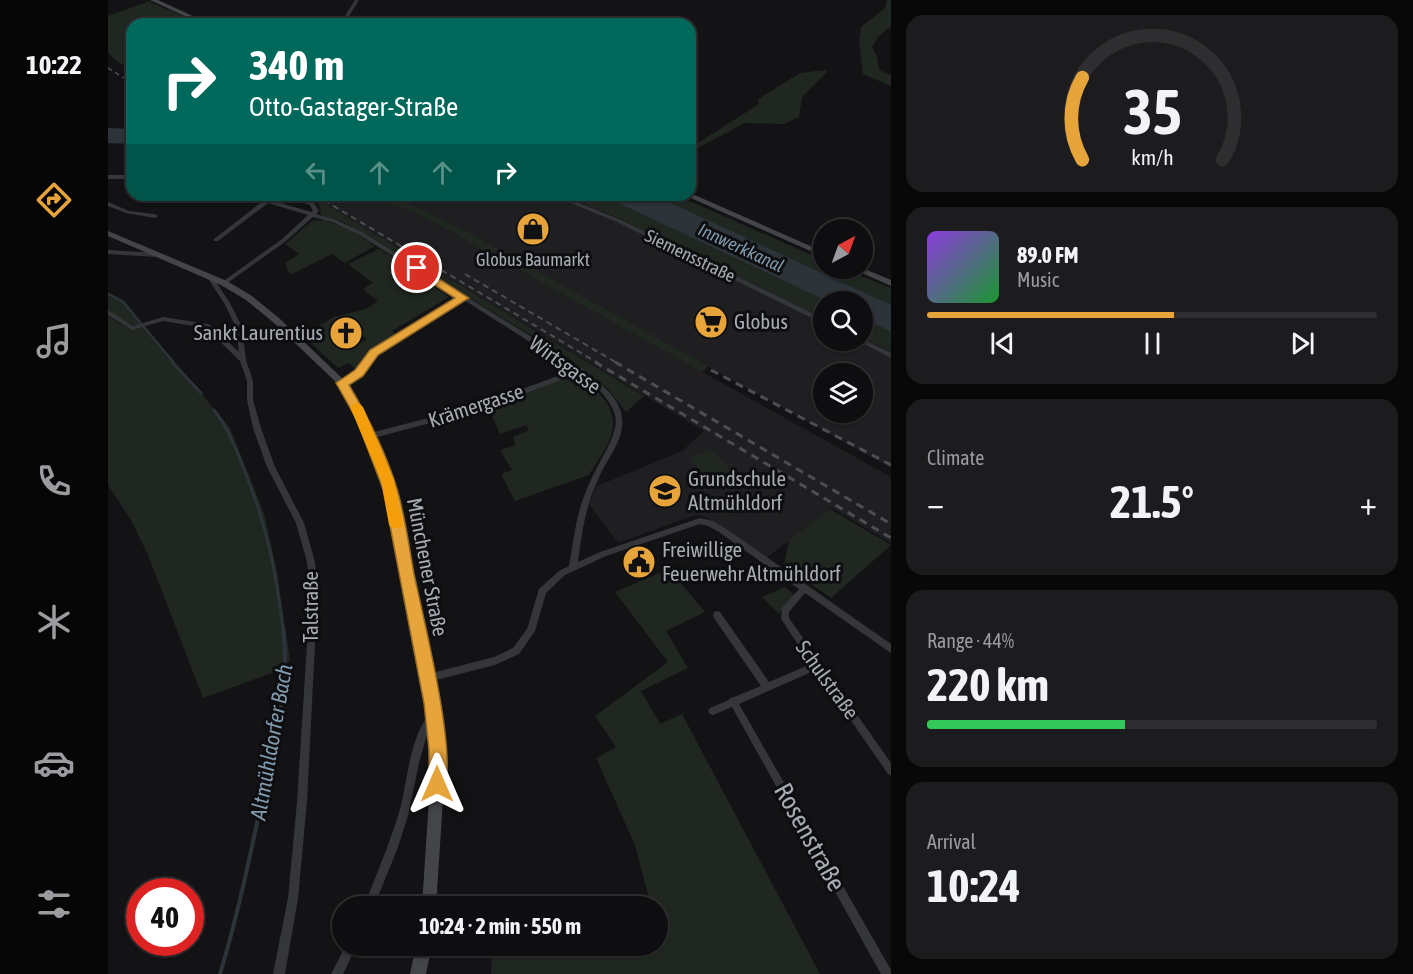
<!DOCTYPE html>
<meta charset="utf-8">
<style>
:root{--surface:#0e0e10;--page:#1c1c1e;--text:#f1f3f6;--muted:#9b9c9f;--line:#2e2e30;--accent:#e6a43a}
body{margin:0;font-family:"Asap Condensed",sans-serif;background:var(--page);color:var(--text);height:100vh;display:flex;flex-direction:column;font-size:22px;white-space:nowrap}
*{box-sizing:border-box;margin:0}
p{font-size:20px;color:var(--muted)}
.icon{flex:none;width:33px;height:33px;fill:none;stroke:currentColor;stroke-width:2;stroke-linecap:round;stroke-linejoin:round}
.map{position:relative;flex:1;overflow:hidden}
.drawer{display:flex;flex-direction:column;gap:15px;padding:15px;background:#080809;width:522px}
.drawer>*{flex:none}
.hud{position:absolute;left:18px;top:18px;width:570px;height:183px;border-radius:18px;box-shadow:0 2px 4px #0004,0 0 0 2px var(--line);background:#00695c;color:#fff;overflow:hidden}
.needle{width:39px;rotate:41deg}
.fabs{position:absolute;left:705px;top:219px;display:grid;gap:12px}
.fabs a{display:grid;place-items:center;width:60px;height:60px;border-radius:50%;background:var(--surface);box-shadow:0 2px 4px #0004,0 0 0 2px var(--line);font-size:30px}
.speed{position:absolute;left:18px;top:878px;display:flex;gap:12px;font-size:30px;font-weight:700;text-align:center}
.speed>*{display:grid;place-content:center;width:78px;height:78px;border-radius:50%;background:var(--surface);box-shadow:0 2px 4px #0004,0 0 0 2px var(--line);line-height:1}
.speed .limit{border:9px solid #d22;background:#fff;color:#111}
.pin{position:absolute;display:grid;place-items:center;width:51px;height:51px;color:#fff;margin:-26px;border:3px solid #fff;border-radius:50%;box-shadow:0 2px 6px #0007}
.me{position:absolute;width:66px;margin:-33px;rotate:0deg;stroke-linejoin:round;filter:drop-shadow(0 0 4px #0008)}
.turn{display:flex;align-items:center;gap:21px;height:126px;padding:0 24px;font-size:27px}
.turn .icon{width:78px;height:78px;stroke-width:2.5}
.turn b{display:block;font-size:42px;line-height:51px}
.lanes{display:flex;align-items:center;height:57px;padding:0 24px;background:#0003;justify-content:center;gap:30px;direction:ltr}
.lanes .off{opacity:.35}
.big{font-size:45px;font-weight:700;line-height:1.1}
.drawer .card{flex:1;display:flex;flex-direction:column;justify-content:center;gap:9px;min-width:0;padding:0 21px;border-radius:18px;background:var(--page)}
.drawer .dial{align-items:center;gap:0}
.dial svg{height:156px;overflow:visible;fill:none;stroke:var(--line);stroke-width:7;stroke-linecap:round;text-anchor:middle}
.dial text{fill:var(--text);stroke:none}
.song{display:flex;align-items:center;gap:18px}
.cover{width:72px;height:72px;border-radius:9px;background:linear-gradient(135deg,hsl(270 70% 55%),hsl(130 70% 35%))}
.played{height:6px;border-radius:3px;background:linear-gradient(90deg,var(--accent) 55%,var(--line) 55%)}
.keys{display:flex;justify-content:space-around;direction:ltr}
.heat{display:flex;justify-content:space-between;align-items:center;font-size:33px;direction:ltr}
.charge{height:9px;border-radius:4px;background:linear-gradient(90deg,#34c759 44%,var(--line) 0)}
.trip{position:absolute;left:224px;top:896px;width:336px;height:60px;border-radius:30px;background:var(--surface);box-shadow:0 2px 4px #0004,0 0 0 2px var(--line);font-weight:700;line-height:60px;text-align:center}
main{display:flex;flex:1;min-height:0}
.menu{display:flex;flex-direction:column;width:108px;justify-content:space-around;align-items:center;background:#060606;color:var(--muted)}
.menu .icon{width:42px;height:42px}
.menu .current{color:var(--accent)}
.menu b{font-size:27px;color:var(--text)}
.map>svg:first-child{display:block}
.built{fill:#1f1f22;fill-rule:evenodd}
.green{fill:#202720;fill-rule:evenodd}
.water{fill:#2c343a}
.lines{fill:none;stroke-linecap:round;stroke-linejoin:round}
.stream-far2{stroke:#2c343a;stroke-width:2}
.stream-far1{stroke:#2c343a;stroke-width:3}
.stream{stroke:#2c343a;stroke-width:4}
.street{fill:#35363a;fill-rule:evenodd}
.secondary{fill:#434549;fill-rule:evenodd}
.rail-far2{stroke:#4c4e52;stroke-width:1.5;stroke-dasharray:4.5 4;stroke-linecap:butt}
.rail-far1{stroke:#4c4e52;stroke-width:2;stroke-dasharray:6 4.5;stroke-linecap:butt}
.rail{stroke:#4c4e52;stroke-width:3;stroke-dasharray:8 6;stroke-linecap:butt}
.route{fill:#e6a43a;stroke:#966b26;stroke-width:1.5}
.slow{fill:#f59e0b}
.labels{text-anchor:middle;stroke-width:6;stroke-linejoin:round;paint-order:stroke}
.far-water-label{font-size:18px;font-style:italic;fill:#7f9aad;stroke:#0e0e10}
.far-street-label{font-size:18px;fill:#a6abb4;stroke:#0e0e10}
.far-poi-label{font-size:18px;fill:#a6abb4;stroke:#0e0e10}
.poi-label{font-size:21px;fill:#a6abb4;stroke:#0e0e10;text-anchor:start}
.street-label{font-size:21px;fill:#a6abb4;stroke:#0e0e10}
.water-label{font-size:22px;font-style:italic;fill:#7f9aad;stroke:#0e0e10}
.near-street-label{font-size:26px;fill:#a6abb4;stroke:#0e0e10}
</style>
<main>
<nav class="menu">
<b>10:22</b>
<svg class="icon current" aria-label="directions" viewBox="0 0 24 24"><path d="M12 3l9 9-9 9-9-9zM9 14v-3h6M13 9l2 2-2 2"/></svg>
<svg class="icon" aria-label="music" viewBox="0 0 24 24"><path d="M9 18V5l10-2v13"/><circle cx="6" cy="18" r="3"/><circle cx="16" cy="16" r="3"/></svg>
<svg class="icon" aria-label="phone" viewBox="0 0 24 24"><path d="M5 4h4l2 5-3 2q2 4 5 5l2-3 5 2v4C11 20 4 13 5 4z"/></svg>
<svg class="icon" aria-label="climate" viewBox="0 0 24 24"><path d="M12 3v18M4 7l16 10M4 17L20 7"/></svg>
<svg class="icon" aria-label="car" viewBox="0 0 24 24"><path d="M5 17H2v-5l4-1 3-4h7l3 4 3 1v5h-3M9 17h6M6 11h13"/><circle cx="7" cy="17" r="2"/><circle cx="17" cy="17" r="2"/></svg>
<svg class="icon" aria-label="filters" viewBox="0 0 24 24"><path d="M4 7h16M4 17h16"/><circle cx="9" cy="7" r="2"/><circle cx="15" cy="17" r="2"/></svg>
</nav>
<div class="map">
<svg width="783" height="974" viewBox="0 0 783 974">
<rect width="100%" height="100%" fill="#131315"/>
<path class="built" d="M202,195H258L312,215L783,477V543L724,508L658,558L598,517L591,515L584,516L510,543L481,504L489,486L574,451L596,431Z
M278,195H454L506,216L715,319L716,340H754L755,338L783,352V468L362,234ZM716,374H754V412H716Z"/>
<path class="green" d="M37,0L95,24H24V70L8,61L0,52V16L39,2Z
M779,0H783V26L770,37L764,47L769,57L771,70L783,75V86L755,74L751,42L753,27L777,8Z
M718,70L719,72L694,97L691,117L676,124L637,123L582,152V148L648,106L651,102L649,100L692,73Z
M183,195H202L536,396L518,412L500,389L462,359L257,234L235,222L214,217L210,203Z
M268,195H278L301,204L361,233L600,366L594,372L312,215L267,198Z
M454,195H493L719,301L716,302L715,319L506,216Z
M546,195H568L715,260L716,268L736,269L783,288V305Z
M216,220L244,230L267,246L237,263L224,254L182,275L177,263L191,254L177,244L204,221Z
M271,249L315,274L311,277L341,297L284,331L290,336L252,361V366L248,369L240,363L230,368L194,335L226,317L258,309L270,301L255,289L265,283L240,264ZM239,320L255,331L252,334L259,339L248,346L234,336L230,338L220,332L227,327L223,324L228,321L232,324Z
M0,292L17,301L35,324C21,329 11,318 0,310Z
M0,315C12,324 21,332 37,326L122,428L156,513L169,571L182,660L169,671L95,698L40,555L23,520L0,485Z
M754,318L783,332V352L755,338Z
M467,374C476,376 482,385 489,391C520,423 500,444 481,475L407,501L393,474L404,470L392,450L407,446L405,437L421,430L418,425L392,434L381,408L386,403Z
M604,449L627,475L604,485L581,458Z
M722,509L783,545L723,598L676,565L681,540Z
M561,569L597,612L558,631L580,668L533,691L552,724L574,714L712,974H383L384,945H549V906H543L527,845L488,758L508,747L487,716L560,662L507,592Z
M677,587L686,595L671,614L654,597Z
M385,895L422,896L432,906H385Z"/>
<path class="water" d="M0,128L24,129V144L0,143Z
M493,195H546L783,305V332L755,318L754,302L719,301Z"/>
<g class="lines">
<path class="stream-far2" d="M0,294L15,302L66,363"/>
<path class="stream-far1" d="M64,362L93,393
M106,410C121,429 128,449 137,472C159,526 168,572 175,629"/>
<path class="stream" d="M112,974C129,918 141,861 153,804C165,747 183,687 175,628"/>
<path class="street" d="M247,0H251L236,24H232Z
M0,175H24V179H0Z
M136,195H145L203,212L205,211L202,205L171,195H180L206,203L211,211L208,214L228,220L254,232L474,368C489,381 512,396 514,418C517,437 501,457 493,473C490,480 487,487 484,494C476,516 473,539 470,562L492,552L592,518L605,521L617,528L783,644V653L697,593L681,612V618L783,763V776L780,774L708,670L631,704L783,970V974H773L624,707L605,715L602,714L600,711L602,708L621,700L622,698L626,697L653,686L606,618L605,615L606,612L609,611L612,612L661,682L703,664L673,619L674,608L691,589L611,532L600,526L592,524L498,556L457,575L438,593L427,631L411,654L387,665L320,682L317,681L316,678L317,675L320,674L386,657L405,648L419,629L431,589L451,571L461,566C465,544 467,523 474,502C480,484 489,467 498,451C503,440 510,427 507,415C502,397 485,384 471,373L375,409L262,439L259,438L258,436L259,434L262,433L371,405L466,370L356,300L268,355L253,375L236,385H232L231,383L232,381L249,371L264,351L351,298L250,234L224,222L205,217L178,241L118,284H114V282L174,239L200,215L160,203L110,241H106V239L155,201Z
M443,195H451L513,220L716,319V324L509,222Z
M0,202L21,211L47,214L50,216L47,218L18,213L0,206Z
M0,250L49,253L52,255L49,257L0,254Z
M102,275L104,276L122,303L134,327L138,360L145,381V400L153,428L167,467L196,523L207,562L209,583L207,644L199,802L190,898L177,974H165L180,898L189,802L199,644L201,583L199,562L188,523L159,467L145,428L139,400V381L132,361L98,328L55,321L24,330L0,315V310L25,326L55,317L100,324L102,325L131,352L128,327L116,303L99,277Z
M754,339L783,353V358L749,340H754Z
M326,712L329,713L331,716L318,738L311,763L300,816L289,850L266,906H256C266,880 277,855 286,828C289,819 292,810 294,801C299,779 305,723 326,712Z
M238,945H249L235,974H223Z"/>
<path class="secondary" d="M42,0H50L102,24H94Z
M582,193L716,252V257L576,195H582Z
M0,231L119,281L144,296L171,318L237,381L251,401L287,489L332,716L336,784L328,906H314L322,784L320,716L277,489L241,402L231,385L165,322L138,300L113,285L0,236Z
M743,268H754L783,280V286Z
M308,945H324L318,974H302Z"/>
<path class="rail-far2" d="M0,68L24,83"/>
<path class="rail-far1" d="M207,195L490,363
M357,274L509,363"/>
<path class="rail" d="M487,362L783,538
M507,362L783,524
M603,370L783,465"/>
</g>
<path class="route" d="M309,265L361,298L270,355L255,376L241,385C260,417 278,453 289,489C297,516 301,546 306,574C315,617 350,755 336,790L329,793L323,790L321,784V750L316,703L275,489L248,418L228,383L247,370L262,350L347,298L305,271V266Z"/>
<path class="slow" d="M249,402L255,407L286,480L295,524L293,528H283L281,524L273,480L242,407Z"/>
<defs>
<g id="shop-disc" transform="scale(1.725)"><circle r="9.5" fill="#e6a43a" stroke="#0e0e10"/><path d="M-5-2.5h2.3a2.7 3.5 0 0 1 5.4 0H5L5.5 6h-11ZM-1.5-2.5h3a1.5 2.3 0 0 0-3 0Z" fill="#111"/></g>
<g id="supermarket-disc" transform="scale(1.725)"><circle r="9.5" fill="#e6a43a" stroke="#0e0e10"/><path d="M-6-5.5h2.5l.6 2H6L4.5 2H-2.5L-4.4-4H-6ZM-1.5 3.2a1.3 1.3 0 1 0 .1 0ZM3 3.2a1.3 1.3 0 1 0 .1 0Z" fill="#111"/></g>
<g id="church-disc" transform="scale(1.725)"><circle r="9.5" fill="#e6a43a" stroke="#0e0e10"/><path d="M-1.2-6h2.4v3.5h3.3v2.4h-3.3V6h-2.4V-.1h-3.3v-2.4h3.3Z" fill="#111"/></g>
<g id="school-disc" transform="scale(1.725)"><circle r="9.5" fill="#e6a43a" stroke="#0e0e10"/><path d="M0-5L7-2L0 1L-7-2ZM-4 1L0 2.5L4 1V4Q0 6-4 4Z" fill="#111"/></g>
<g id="civic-disc" transform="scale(1.725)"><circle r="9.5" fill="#e6a43a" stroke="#0e0e10"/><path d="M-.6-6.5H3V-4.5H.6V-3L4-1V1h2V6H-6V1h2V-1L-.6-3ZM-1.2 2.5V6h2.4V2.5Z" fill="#111"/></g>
</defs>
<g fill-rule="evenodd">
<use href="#shop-disc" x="425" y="229"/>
<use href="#supermarket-disc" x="603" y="322"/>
<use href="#church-disc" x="238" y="333"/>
<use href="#school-disc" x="557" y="491"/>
<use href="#civic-disc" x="531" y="562"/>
</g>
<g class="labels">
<g class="far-water-label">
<text transform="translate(633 248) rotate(25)" y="6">Innwerkkanal</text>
</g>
<g class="far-street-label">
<text transform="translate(582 256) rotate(26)" y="6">Siemensstraße</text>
</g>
<g class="far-poi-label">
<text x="425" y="266">Globus Baumarkt</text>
</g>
<g class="poi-label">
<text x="626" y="329">Globus</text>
<text x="215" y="340" text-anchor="end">Sankt Laurentius</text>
<text x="580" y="486">Grundschule<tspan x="580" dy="24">Altmühldorf</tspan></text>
<text x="554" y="557">Freiwillige<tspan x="554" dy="24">Feuerwehr Altmühldorf</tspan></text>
</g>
<g class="street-label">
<text transform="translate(457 365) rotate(36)" y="7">Wirtsgasse</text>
<text transform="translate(368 406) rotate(-18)" y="7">Krämergasse</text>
<text transform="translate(319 567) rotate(79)" y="7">Münchener Straße</text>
<text transform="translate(203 607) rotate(-90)" y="7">Talstraße</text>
<text transform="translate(719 680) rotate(54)" y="7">Schulstraße</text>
</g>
<g class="water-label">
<text transform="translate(163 742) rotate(-80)" y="8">Altmühldorfer Bach</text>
</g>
<g class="near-street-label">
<text transform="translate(702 837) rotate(61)" y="9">Rosenstraße</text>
</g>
</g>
</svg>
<div class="fabs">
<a><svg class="needle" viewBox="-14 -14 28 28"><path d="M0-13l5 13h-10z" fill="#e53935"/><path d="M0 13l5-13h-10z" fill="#9b9c9f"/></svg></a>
<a><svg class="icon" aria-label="search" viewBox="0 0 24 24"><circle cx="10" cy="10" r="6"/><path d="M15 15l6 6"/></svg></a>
<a><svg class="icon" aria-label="layers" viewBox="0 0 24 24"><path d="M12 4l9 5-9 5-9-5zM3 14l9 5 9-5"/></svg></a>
</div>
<div class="speed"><div class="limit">40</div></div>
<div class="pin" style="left:309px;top:268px;background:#d93025"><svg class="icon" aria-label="arrive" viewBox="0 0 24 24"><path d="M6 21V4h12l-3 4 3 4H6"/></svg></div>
<svg class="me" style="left:329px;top:784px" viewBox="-20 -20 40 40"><path d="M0-17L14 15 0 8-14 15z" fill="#e6a43a" stroke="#fff" stroke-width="4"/></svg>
<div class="trip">10:24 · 2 min · 550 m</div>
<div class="hud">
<div class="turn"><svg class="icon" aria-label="right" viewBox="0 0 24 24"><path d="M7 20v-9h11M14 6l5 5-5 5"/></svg><div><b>340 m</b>Otto-Gastager-Straße</div></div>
<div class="lanes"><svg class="icon off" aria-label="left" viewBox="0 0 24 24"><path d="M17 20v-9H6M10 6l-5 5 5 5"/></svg><svg class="icon off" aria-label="ahead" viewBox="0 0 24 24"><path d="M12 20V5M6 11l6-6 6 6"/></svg><svg class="icon off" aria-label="ahead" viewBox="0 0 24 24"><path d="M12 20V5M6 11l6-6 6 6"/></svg><svg class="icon" aria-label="right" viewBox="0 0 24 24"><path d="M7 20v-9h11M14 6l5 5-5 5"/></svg></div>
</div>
</div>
<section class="drawer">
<div class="card dial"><svg viewBox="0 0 100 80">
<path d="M14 69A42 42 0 1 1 86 69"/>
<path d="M14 69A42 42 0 0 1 14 27" stroke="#e6a43a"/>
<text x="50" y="56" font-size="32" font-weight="700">35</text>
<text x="50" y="72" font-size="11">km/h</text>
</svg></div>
<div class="card">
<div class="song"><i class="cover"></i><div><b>89.0 FM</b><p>Music</p></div></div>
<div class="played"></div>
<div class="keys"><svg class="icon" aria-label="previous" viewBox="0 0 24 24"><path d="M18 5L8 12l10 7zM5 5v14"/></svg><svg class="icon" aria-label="pause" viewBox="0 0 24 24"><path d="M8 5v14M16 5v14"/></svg><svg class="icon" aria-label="next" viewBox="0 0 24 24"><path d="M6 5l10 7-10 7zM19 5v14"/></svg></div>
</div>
<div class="card"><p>Climate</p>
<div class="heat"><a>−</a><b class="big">21.5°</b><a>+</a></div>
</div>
<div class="card"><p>Range · 44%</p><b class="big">220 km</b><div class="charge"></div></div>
<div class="card"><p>Arrival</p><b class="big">10:24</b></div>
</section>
</main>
